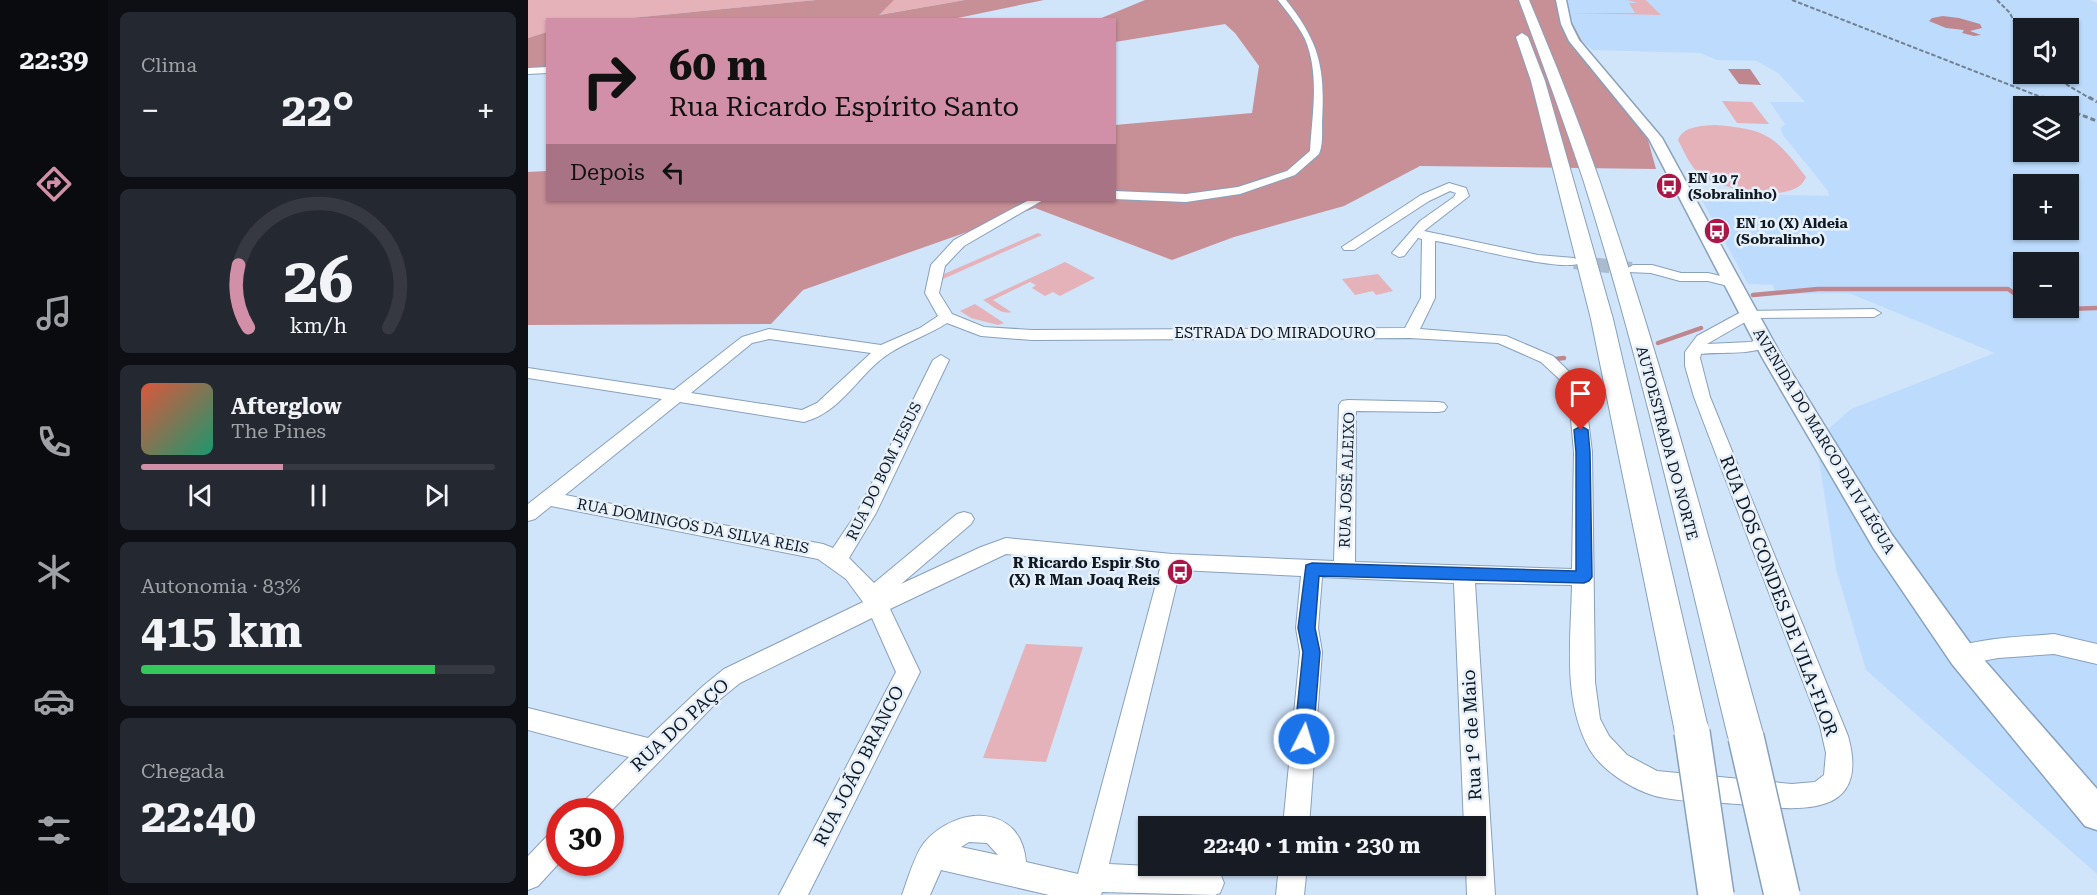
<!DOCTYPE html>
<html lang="pt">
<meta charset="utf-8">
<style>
:root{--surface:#171b24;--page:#242831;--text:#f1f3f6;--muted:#9ea1a6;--line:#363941;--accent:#d190a7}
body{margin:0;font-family:"Roboto Serif",serif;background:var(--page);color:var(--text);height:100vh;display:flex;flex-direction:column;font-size:22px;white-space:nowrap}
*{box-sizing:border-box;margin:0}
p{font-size:20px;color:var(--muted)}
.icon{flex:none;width:33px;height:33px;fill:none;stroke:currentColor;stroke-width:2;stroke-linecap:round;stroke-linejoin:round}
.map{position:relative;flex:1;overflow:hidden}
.sheet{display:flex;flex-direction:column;gap:12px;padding:12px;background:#0d0f14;width:420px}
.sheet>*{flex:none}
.top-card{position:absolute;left:18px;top:18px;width:570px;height:183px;border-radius:0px;box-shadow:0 2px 4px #0004;background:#d190a7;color:#111;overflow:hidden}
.tools{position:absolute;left:1485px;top:18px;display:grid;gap:12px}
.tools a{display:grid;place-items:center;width:66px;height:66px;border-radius:0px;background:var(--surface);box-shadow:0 2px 4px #0004;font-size:30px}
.speed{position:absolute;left:18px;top:798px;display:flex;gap:12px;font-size:30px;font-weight:700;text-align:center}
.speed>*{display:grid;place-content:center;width:78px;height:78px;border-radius:50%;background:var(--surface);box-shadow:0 2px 4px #0004;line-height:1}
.speed .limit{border:9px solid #d22;background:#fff;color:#111}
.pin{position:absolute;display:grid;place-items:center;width:51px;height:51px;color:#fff;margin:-62px -26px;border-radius:50% 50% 50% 0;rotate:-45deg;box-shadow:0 0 6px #0007}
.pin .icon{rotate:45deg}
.me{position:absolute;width:66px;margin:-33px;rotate:5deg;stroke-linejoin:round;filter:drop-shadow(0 0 4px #0008)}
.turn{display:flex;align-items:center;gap:21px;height:126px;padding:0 24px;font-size:27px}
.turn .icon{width:78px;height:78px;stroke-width:2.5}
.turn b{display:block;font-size:42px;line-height:51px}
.then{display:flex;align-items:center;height:57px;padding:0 24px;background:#0003;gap:12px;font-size:22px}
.big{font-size:45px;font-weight:700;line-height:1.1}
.sheet .card{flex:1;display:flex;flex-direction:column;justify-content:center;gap:9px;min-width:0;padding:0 21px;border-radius:9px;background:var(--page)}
.sheet .dial{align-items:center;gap:0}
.dial svg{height:156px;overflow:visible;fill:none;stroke:var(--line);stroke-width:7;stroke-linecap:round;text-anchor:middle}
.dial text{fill:var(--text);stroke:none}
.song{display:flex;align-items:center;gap:18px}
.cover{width:72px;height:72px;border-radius:9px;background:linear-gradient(135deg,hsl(10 70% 55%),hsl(160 70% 35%))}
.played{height:6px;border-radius:3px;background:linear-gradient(90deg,var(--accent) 40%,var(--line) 40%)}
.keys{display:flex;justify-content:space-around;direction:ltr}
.heat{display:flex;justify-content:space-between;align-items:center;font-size:33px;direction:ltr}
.charge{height:9px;border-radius:4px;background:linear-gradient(90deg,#34c759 83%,var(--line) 0)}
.trip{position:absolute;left:610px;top:816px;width:348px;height:60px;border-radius:0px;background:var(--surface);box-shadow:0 2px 4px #0004;font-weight:700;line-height:60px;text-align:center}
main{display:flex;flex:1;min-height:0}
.tabs{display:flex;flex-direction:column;width:108px;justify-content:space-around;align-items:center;background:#090b0e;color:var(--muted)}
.tabs .icon{width:42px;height:42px}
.tabs .active{color:var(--accent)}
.tabs b{font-size:27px;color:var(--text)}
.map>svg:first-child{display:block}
.built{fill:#bddcfd;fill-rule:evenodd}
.green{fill:#e5b2b9}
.forest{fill:#c78f96}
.water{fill:#bf868e}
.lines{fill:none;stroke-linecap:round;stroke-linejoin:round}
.stream{stroke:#bf868e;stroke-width:4.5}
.minor-tunnel{stroke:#aabbcf;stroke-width:14;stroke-dasharray:14 8;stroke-linecap:butt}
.minor-casing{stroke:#89a1bb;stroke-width:2}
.major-casing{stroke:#89a1bb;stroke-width:3}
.highway-casing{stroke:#89a1bb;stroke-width:2}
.minor{fill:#fff;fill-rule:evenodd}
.major{fill:#fff;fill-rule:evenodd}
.highway{fill:#fff;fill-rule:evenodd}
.rail-far1{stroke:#728191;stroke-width:2;stroke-dasharray:4.5 2;stroke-linecap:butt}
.rail{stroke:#728191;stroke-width:3;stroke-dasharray:5 3;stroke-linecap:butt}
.highway-bridge-casing{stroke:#89a1bb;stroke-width:38;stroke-linecap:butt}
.highway-bridge{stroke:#fff;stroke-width:35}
.route{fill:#1a73e8;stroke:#114b97;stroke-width:1.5}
.labels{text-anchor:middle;stroke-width:5;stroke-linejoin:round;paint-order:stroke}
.far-poi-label{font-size:14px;font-weight:bold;fill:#101922;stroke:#e6f0fb;text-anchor:start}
.street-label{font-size:15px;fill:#101922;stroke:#e6f0fb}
.poi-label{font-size:15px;font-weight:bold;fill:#101922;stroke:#e6f0fb;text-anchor:end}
.near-street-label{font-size:18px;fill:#101922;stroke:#e6f0fb}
</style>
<main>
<nav class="tabs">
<b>22:39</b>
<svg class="icon active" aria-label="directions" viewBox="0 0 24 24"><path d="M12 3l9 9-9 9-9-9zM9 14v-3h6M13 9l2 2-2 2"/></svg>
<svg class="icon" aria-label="music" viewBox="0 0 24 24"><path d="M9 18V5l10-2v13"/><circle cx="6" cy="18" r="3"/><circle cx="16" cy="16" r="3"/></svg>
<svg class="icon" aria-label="phone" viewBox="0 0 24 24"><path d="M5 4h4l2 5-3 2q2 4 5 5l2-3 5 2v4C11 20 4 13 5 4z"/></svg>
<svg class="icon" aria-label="climate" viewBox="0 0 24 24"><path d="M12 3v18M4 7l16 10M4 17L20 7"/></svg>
<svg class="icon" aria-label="car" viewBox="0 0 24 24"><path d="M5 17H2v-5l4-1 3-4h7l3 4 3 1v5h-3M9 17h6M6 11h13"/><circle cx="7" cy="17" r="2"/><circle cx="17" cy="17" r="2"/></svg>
<svg class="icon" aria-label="filters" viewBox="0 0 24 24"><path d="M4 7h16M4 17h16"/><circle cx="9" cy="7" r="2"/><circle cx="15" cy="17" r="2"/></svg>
</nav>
<section class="sheet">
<div class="card"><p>Clima</p>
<div class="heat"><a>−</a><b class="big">22°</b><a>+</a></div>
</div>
<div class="card dial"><svg viewBox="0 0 100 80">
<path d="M14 69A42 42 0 1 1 86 69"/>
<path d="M14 69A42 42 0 0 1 9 37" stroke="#d190a7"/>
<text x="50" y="56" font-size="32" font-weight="700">26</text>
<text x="50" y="72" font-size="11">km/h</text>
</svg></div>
<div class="card">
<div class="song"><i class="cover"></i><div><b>Afterglow</b><p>The Pines</p></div></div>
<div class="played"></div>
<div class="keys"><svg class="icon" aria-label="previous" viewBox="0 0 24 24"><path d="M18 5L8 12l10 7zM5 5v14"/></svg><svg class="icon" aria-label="pause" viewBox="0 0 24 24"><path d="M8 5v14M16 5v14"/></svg><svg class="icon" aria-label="next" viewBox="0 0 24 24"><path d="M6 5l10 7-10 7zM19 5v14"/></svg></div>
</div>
<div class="card"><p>Autonomia · 83%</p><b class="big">415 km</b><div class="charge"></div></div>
<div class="card"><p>Chegada</p><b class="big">22:40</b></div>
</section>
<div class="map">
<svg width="1569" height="895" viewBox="0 0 1569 895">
<rect width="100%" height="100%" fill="#d0e4fa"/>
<path class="built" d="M1032,0H1562L1569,3V874L1338,670L1308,569L1288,440L1323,409L1467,353L1321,293L1248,294L1245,285L1220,284L1170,193L1301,196L1300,191L1255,135L1253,128L1257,124L1242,102H1277L1250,73L1229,61L1189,60L1172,53L1065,50L1055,43ZM1496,28H1540V74H1496ZM1496,106H1540V152H1496ZM1496,184H1540V230H1496ZM1496,262H1540V308H1496Z"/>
<path class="green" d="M0,0H288L93,19L20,20L19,32L0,38Z
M366,0H437L350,15Z
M1099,0H1118L1133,15L1043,13H1107L1101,3H1110Z
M1194,101L1224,102L1241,124L1209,123Z
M1187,125C1239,129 1247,136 1278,177C1267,207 1193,189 1173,175C1162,167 1156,151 1150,140C1155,126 1174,126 1187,125Z
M510,233L514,235L415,279L416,274Z
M537,262L567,278L532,296L525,292L517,296L504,288L508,285L502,282L465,300L483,312C473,315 464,305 455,300Z
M850,274L865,291L848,295L845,291L827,295L814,279Z
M447,304L476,323L470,325L443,318L432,311Z
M498,644L555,647L518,762L455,758Z"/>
<path class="forest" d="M288,0H366L351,15L437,0H516L425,19H93Z
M617,0H1032L1055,43L1117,129L1128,169L892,166L816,206L706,237L644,260L507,208L275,290L243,324L0,325V172L19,171L20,200H586L587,125L724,113L731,66L707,33L697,24L587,42L586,20L571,19Z
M19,32V72L0,74V38Z"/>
<path class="water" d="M1415,16L1431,18L1452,24L1454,28L1442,31L1453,35L1446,36L1434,33L1436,30L1418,28L1401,21L1404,18Z
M1200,69H1222L1233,85L1211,84Z"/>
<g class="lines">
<path class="stream" d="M1225,295L1290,289H1480L1496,300
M1506,308L1510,310L1569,308
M1130,343L1173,328
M1027,359L1036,358"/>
<path class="minor-tunnel" d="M1046,262L1104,269"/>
<g class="minor-casing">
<path id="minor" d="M750,0H758C792,43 797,68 794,122C794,132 795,145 791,154L767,175L712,194L658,202L586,199V191L658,194L710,187L759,171L782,151C784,115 792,74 777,39C770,25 760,13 750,0Z
M20,67V73L0,74V68Z
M921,183L938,188L941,196L896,231L1010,255L1046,258L1053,262C1040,275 931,244 907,241V298L892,329L978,336L1025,356L1056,386L1064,452L1067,682L1072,719L1081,736L1099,755L1129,771L1264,784L1287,782L1296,775L1298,753L1292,726L1166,397L1157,366V352L1169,336L1215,311L1346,309L1353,313L1346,317L1224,318L1179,344L1223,342L1236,337L1244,342C1231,357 1191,351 1173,354L1172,358L1182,397L1320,736C1344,822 1265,810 1210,804C1185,802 1146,802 1124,795C1102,788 1074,770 1062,750C1034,701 1043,639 1044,585L947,583L967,895H939L938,866H948V826H936L926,583L794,577L790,628L794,652L781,826H755L772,652L768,628L773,576L652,570L581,864L682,869L692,873L696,883L692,893L687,895L574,892L573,895H521L413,870L402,895H374C380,879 386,856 396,843C428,805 493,803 498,862L550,874L632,569L478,554L362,609L392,672L280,895H251L368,672L344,618L212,683L191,700L82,812H50L54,803L101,757L0,730V708L120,738L175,686L196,669L335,602L318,579L290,559L23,506L7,519L0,521V504L134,399L0,378V368L146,390L214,337L241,329L353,345L392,328L410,316L397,293L403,265L426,240L501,200H515L436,246L417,266L411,293L424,314L456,327L504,330L877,328L893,298L894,239L890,238L876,256L871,257L864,253L892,221L926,197L928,193L922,191L901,201L826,250H816L814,247L893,195ZM419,323L453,336L504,340L882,338L970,343L1013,362L1040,387L1046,452L1044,569L827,562L828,411L910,412L916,411L919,407L916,403L910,402L820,400L814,401L811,405L806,561L644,554L478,538L453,547L373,584L443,524L446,519L443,514L436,512L429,514L346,583L321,558L348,513L421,360L413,355L405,360L330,511L305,548L295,544L37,495L152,402L276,422C316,411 331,372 362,353C380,341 401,335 419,323ZM241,339L343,353L289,403L274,410L163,393L224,343ZM441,842L459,843L470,855L433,847Z
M1105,265H1124L1153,273H1180L1209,280L1211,283L1204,287L1180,281H1152L1123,273L1100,272L1098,269Z
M1526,634L1569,644V664L1526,654L1470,658L1434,665L1426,662L1423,655L1426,648C1458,637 1493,637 1526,634Z
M32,830V862L10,886L0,890V856L22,833Z
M751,866H779L776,895H748Z"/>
</g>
<g class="major-casing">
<path id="major" d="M1028,0H1038L1043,24L1051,40L1134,138L1254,357L1364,535L1444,646L1569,789V830L1557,826L1424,664L1346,549L1234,357L1121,139L1041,41L1033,24Z"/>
</g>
<g class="highway-casing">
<path id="highway" d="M991,0H1001C1026,60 1051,121 1072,182C1135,365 1184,551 1236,737L1230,748L1218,753L1206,748L1200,737C1155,551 1113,362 1055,179C1035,119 1013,59 991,0Z
M994,33L1000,37L1017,81L1085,319L1181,732L1176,743L1164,748L1152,743L1147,732L1063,319L1003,81L988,37Z"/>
</g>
<use href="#minor" class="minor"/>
<use href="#major" class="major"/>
<use href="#highway" class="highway"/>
<path class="rail-far1" d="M1264,0L1518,99
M1469,0L1482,13L1496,44
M1521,74L1563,99"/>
<path class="rail" d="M1514,97L1537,106
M1561,97L1569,102
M1540,110L1569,121"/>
<g class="highway-bridge-casing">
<path id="highway-bridge" d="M1164,732L1188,895
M1218,737L1254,895"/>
</g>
<use href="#highway-bridge" class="highway-bridge"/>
</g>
<path class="route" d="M1053,426L1060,430L1062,452L1064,577L1061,581L1056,583L791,576L787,628L792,652L785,739L782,745L776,748L769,745L766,739L775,652L770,628L778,565L784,563L1048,571V452L1046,430Z"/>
<defs>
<g id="bus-disc" transform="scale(1.35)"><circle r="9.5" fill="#aa1646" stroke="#e6f0fb"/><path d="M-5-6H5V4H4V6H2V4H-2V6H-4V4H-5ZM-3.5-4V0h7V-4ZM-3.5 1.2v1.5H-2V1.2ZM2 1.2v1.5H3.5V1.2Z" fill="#fff"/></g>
</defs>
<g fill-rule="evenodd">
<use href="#bus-disc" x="1141" y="186"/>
<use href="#bus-disc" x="1189" y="231"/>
<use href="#bus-disc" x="652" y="572"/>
</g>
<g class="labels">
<g class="far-poi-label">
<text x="1160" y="183">EN 10 7<tspan x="1160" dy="16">(Sobralinho)</tspan></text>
<text x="1208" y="228">EN 10 (X) Aldeia<tspan x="1208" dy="16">(Sobralinho)</tspan></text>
</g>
<g class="street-label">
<text x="747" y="338">ESTRADA DO MIRADOURO</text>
<text transform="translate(1296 441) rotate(59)" y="5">AVENIDA DO MARCO DA IV LÉGUA</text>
<text transform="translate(1139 443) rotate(75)" y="5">AUTOESTRADA DO NORTE</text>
<text transform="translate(356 471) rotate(-64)" y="5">RUA DO BOM JESUS</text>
<text transform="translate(819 480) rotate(-88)" y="5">RUA JOSÉ ALEIXO</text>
<text transform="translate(165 526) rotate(11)" y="5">RUA DOMINGOS DA SILVA REIS</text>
</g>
<g class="poi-label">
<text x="632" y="568">R Ricardo Espir Sto<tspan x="632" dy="17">(X) R Man Joaq Reis</tspan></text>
</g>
<g class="near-street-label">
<text transform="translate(1251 596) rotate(69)" y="6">RUA DOS CONDES DE VILA-FLOR</text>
<text transform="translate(152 725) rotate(-43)" y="6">RUA DO PAÇO</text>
<text transform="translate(944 735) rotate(-93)" y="6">Rua 1º de Maio</text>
<text transform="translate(331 766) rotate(-63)" y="6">RUA JOÃO BRANCO</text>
</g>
</g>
</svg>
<div class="tools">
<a><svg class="icon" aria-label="sound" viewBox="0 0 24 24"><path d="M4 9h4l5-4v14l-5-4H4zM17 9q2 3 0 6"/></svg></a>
<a><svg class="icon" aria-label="layers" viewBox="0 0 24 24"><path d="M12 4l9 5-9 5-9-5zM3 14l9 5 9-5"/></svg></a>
<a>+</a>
<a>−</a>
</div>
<div class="speed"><div class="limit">30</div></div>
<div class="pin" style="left:1053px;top:430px;background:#d93025"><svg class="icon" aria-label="arrive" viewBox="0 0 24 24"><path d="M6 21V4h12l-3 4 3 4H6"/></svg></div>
<svg class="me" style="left:776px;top:739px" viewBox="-20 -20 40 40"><circle r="17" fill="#1a73e8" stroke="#fff" stroke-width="3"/><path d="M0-11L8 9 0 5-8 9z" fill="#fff"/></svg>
<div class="trip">22:40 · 1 min · 230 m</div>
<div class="top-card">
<div class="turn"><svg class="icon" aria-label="right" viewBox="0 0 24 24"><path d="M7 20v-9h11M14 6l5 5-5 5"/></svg><div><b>60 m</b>Rua Ricardo Espírito Santo</div></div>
<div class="then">Depois<svg class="icon" aria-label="left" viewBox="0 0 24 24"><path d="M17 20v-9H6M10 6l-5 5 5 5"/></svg></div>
</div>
</div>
</main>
